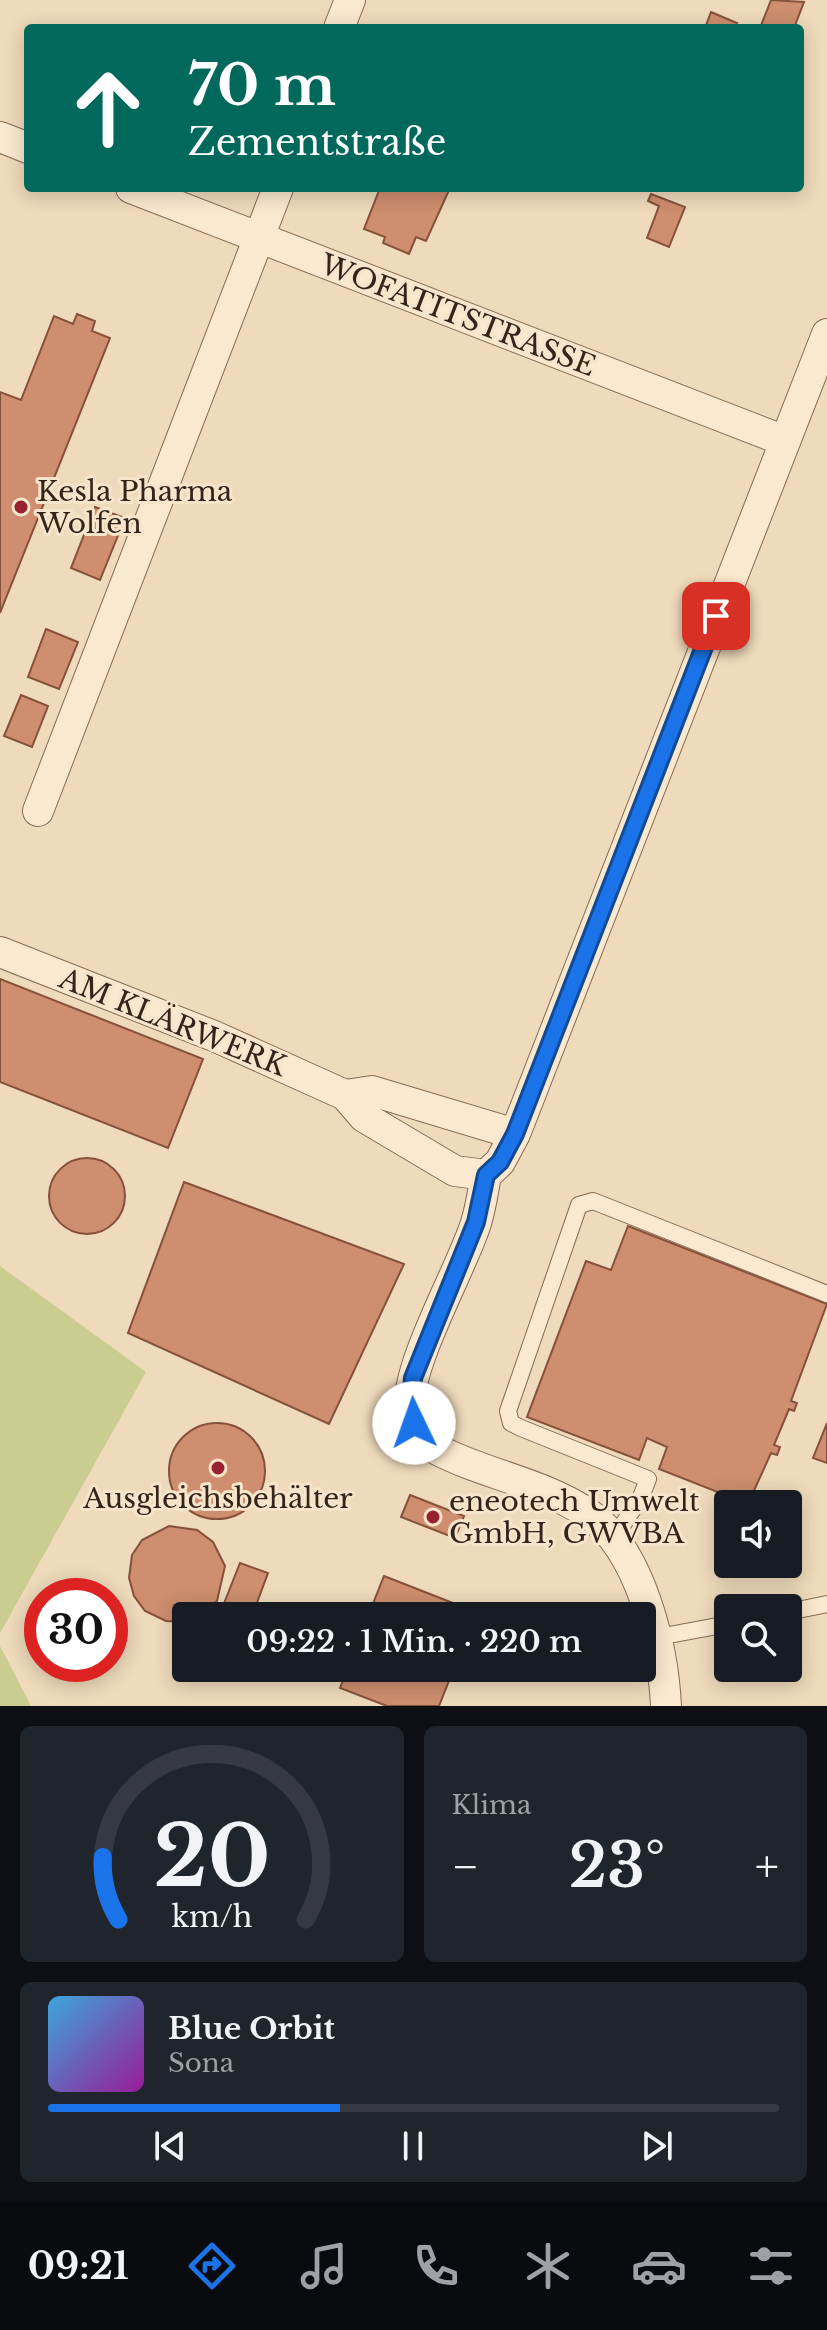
<!DOCTYPE html>
<html lang="de">
<meta charset="utf-8">
<style>
:root{--surface:#171b24;--page:#20242c;--text:#f1f3f6;--muted:#9ea1a6;--line:#363941;--accent:#1a73e8}
body{margin:0;font-family:"Libre Baskerville",serif;background:var(--page);color:var(--text);height:100vh;display:flex;flex-direction:column;font-size:30px;white-space:nowrap}
*{box-sizing:border-box;margin:0}
p{font-size:26px;color:var(--muted)}
.icon{flex:none;width:44px;height:44px;fill:none;stroke:currentColor;stroke-width:2;stroke-linecap:round;stroke-linejoin:round}
.map{position:relative;height:1706px;overflow:hidden}
.side{display:flex;flex-direction:column;gap:20px;padding:20px;background:#0d0f14;flex:1}
.side>*{flex:none}
.banner{position:absolute;left:24px;top:24px;width:780px;height:168px;border-radius:8px;box-shadow:0 4px 20px #0003;background:#00695c;color:#fff;overflow:hidden}
.buttons{position:absolute;left:714px;top:1490px;display:grid;gap:16px}
.buttons a{display:grid;place-items:center;width:88px;height:88px;border-radius:8px;background:var(--surface);box-shadow:0 4px 20px #0003;font-size:40px}
.speed{position:absolute;left:24px;top:1578px;display:flex;gap:16px;font-size:40px;font-weight:700;text-align:center}
.speed>*{display:grid;place-content:center;width:104px;height:104px;border-radius:50%;background:var(--surface);box-shadow:0 4px 20px #0003;line-height:1}
.speed .limit{border:12px solid #d22;background:#fff;color:#111}
.pin{position:absolute;display:grid;place-items:center;width:68px;height:68px;color:#fff;margin:-34px;border-radius:16px;box-shadow:0 4px 12px #0006}
.me{position:absolute;width:88px;margin:-44px;rotate:357deg;stroke-linejoin:round;filter:drop-shadow(0 0 6px #0008)}
.turn{display:flex;align-items:center;gap:28px;height:168px;padding:0 32px;font-size:36px}
.turn .icon{width:104px;height:104px;stroke-width:2.5}
.turn b{display:block;font-size:56px;line-height:68px}
.big{font-size:60px;font-weight:600;line-height:1.1}
.side .tile{flex:1;display:flex;flex-direction:column;justify-content:center;gap:12px;min-width:0;padding:0 28px;border-radius:12px;background:var(--page)}
.side .dial{align-items:center;gap:0}
.dial svg{height:208px;overflow:visible;fill:none;stroke:var(--line);stroke-width:7;stroke-linecap:round;text-anchor:middle}
.dial text{fill:var(--text);stroke:none}
.song{display:flex;align-items:center;gap:24px}
.cover{width:96px;height:96px;border-radius:12px;background:linear-gradient(135deg,hsl(200 70% 55%),hsl(300 70% 35%))}
.played{height:8px;border-radius:4px;background:linear-gradient(90deg,var(--accent) 40%,var(--line) 40%)}
.keys{display:flex;justify-content:space-around;direction:ltr}
.heat{display:flex;justify-content:space-between;align-items:center;font-size:44px;direction:ltr}
.side .tiles{flex:1;display:grid;gap:20px;grid-template-columns:1fr 1fr}
.tile:last-child{grid-column:span 2}
.trip{position:absolute;left:172px;top:1602px;width:484px;height:80px;border-radius:8px;background:var(--surface);box-shadow:0 4px 20px #0003;font-weight:600;line-height:80px;text-align:center}
.menu{display:flex;height:128px;justify-content:space-around;align-items:center;background:#090b0e;color:var(--muted)}
.menu .icon{width:56px;height:56px}
.menu .on{color:var(--accent)}
.menu b{font-size:36px;color:var(--text)}
.map>svg:first-child{display:block}
.green{fill:#cbcc8f}
.building{fill:#ce8e6f;stroke:#86513a;stroke-width:2}
.lines{fill:none;stroke-linecap:round;stroke-linejoin:round}
.lane-casing{stroke:#866a55;stroke-width:18}
.street-casing{stroke:#866a55;stroke-width:32}
.lane{stroke:#fae9ce;stroke-width:16}
.street{stroke:#fae9ce;stroke-width:30}
.route-casing{stroke:#114b97;stroke-width:20}
.route{stroke:#1a73e8;stroke-width:14}
.poi-dot{fill:#96232e;stroke:#f6e5ca;stroke-width:3}
.labels{text-anchor:middle;stroke-width:6;stroke-linejoin:round;paint-order:stroke}
.street-label{font-size:28px;fill:#34241a;stroke:#f6e5ca}
.poi-label{font-size:28px;fill:#34241a;stroke:#f6e5ca;text-anchor:start}
</style>
<div class="map">
<svg width="827" height="1706" viewBox="0 0 827 1706">
<rect width="100%" height="100%" fill="#efdabb"/>
<path class="green" d="M0,1266L146,1372L0,1633Z
M0,1646L31,1706H0Z"/>
<path class="building" d="M771,0L804,2L794,28H760Z
M711,12L737,23L735,28H705Z
M380,188H450L426,241L416,237L409,254L383,243L385,237L364,229Z
M651,194L685,207L669,247L647,238L659,206L648,201Z
M77,314L95,321L92,331L110,338L0,613V392L21,400L54,316L73,324Z
M95,507L125,518L100,580L71,568Z
M46,629L78,642L59,689L28,677Z
M21,695L48,706L32,747L4,736Z
M0,979L203,1059L168,1148L0,1082Z
M49 1196a38 38 0 1 1 76 0a38 38 0 1 1-76 0Z
M184,1182L404,1264L329,1424L128,1333Z
M628,1226L827,1304L791,1401L797,1403L794,1411L789,1409L774,1445L780,1447L777,1455L771,1453L748,1504L659,1469L667,1447L647,1438L639,1460L527,1417L586,1261L611,1270Z
M827,1423V1463L813,1458Z
M169 1471a48 48 0 1 1 96 0a48 48 0 1 1-96 0Z
M410,1495L464,1516L455,1538L401,1517Z
M169,1526L197,1530L213,1542L225,1566L217,1601L202,1615L186,1616L184,1622L166,1621L145,1611L134,1596L129,1578L132,1555L142,1540Z
M240,1563L268,1573L252,1616H219Z
M384,1576L476,1612L474,1616H368Z
M348,1668H454L439,1706H387L340,1688Z"/>
<g class="lines">
<g class="lane-casing">
<path id="lane" d="M614,1538L641,1497L648,1479L521,1428L511,1423L508,1411L579,1205L593,1201L827,1294
M788,1612L827,1604
M653,1638L728,1624"/>
</g>
<g class="street-casing">
<path id="street" d="M339,28L350,0
M0,137L28,148
M131,188L785,441
M38,811L278,188
M0,952L214,1036L345,1095L364,1117L455,1171L486,1175
M345,1095L372,1091L515,1134
M486,1175L500,1162L515,1134L827,334
M486,1175C483,1191 481,1207 476,1223C462,1268 406,1365 410,1407C411,1424 421,1437 434,1448C482,1474 541,1482 587,1513C640,1548 663,1645 666,1706"/>
</g>
<use href="#lane" class="lane"/>
<use href="#street" class="street"/>
</g>
<g class="lines">
<g class="route-casing">
<path id="route" d="M414,1423L410,1408L413,1378L476,1222L486,1175L500,1162L515,1134L716,616"/>
</g>
<use href="#route" class="route"/>
</g>
<g class="poi-dot">
<circle cx="21" cy="507" r="8"/>
<circle cx="218" cy="1468" r="8"/>
<circle cx="433" cy="1517" r="8"/>
</g>
<g class="labels">
<g class="street-label">
<text transform="translate(458 315) rotate(21)" y="10">WOFATITSTRASSE</text>
<text transform="translate(173 1022) rotate(22)" y="10">AM KLÄRWERK</text>
</g>
<g class="poi-label">
<text x="37" y="501">Kesla Pharma<tspan x="37" dy="32">Wolfen</tspan></text>
<text x="218" y="1508" text-anchor="middle">Ausgleichsbehälter</text>
<text x="449" y="1511">eneotech Umwelt<tspan x="449" dy="32">GmbH, GWVBA</tspan></text>
</g>
</g>
</svg>
<div class="buttons">
<a><svg class="icon" aria-label="sound" viewBox="0 0 24 24"><path d="M4 9h4l5-4v14l-5-4H4zM17 9q2 3 0 6"/></svg></a>
<a><svg class="icon" aria-label="search" viewBox="0 0 24 24"><circle cx="10" cy="10" r="6"/><path d="M15 15l6 6"/></svg></a>
</div>
<div class="speed"><div class="limit">30</div></div>
<div class="pin" style="left:716px;top:616px;background:#d93025"><svg class="icon" aria-label="arrive" viewBox="0 0 24 24"><path d="M6 21V4h12l-3 4 3 4H6"/></svg></div>
<svg class="me" style="left:414px;top:1423px" viewBox="-20 -20 40 40"><circle r="19" fill="#fff"/><path d="M0-13L10 11 0 6-10 11z" fill="#1a73e8"/></svg>
<div class="trip">09:22 · 1 Min. · 220 m</div>
<div class="banner">
<div class="turn"><svg class="icon" aria-label="ahead" viewBox="0 0 24 24"><path d="M12 20V5M6 11l6-6 6 6"/></svg><div><b>70 m</b>Zementstraße</div></div>
</div>
</div>
<section class="side">
<div class="tiles">
<div class="tile dial"><svg viewBox="0 0 100 80">
<path d="M14 69A42 42 0 1 1 86 69"/>
<path d="M14 69A42 42 0 0 1 8 45" stroke="#1a73e8"/>
<text x="50" y="56" font-size="32" font-weight="700">20</text>
<text x="50" y="72" font-size="11">km/h</text>
</svg></div>
<div class="tile"><p>Klima</p>
<div class="heat"><a>−</a><b class="big">23°</b><a>+</a></div>
</div>
<div class="tile">
<div class="song"><i class="cover"></i><div><b>Blue Orbit</b><p>Sona</p></div></div>
<div class="played"></div>
<div class="keys"><svg class="icon" aria-label="previous" viewBox="0 0 24 24"><path d="M18 5L8 12l10 7zM5 5v14"/></svg><svg class="icon" aria-label="pause" viewBox="0 0 24 24"><path d="M8 5v14M16 5v14"/></svg><svg class="icon" aria-label="next" viewBox="0 0 24 24"><path d="M6 5l10 7-10 7zM19 5v14"/></svg></div>
</div>
</div>
</section>
<nav class="menu">
<b>09:21</b>
<svg class="icon on" aria-label="directions" viewBox="0 0 24 24"><path d="M12 3l9 9-9 9-9-9zM9 14v-3h6M13 9l2 2-2 2"/></svg>
<svg class="icon" aria-label="music" viewBox="0 0 24 24"><path d="M9 18V5l10-2v13"/><circle cx="6" cy="18" r="3"/><circle cx="16" cy="16" r="3"/></svg>
<svg class="icon" aria-label="phone" viewBox="0 0 24 24"><path d="M5 4h4l2 5-3 2q2 4 5 5l2-3 5 2v4C11 20 4 13 5 4z"/></svg>
<svg class="icon" aria-label="climate" viewBox="0 0 24 24"><path d="M12 3v18M4 7l16 10M4 17L20 7"/></svg>
<svg class="icon" aria-label="car" viewBox="0 0 24 24"><path d="M5 17H2v-5l4-1 3-4h7l3 4 3 1v5h-3M9 17h6M6 11h13"/><circle cx="7" cy="17" r="2"/><circle cx="17" cy="17" r="2"/></svg>
<svg class="icon" aria-label="filters" viewBox="0 0 24 24"><path d="M4 7h16M4 17h16"/><circle cx="9" cy="7" r="2"/><circle cx="15" cy="17" r="2"/></svg>
</nav>
